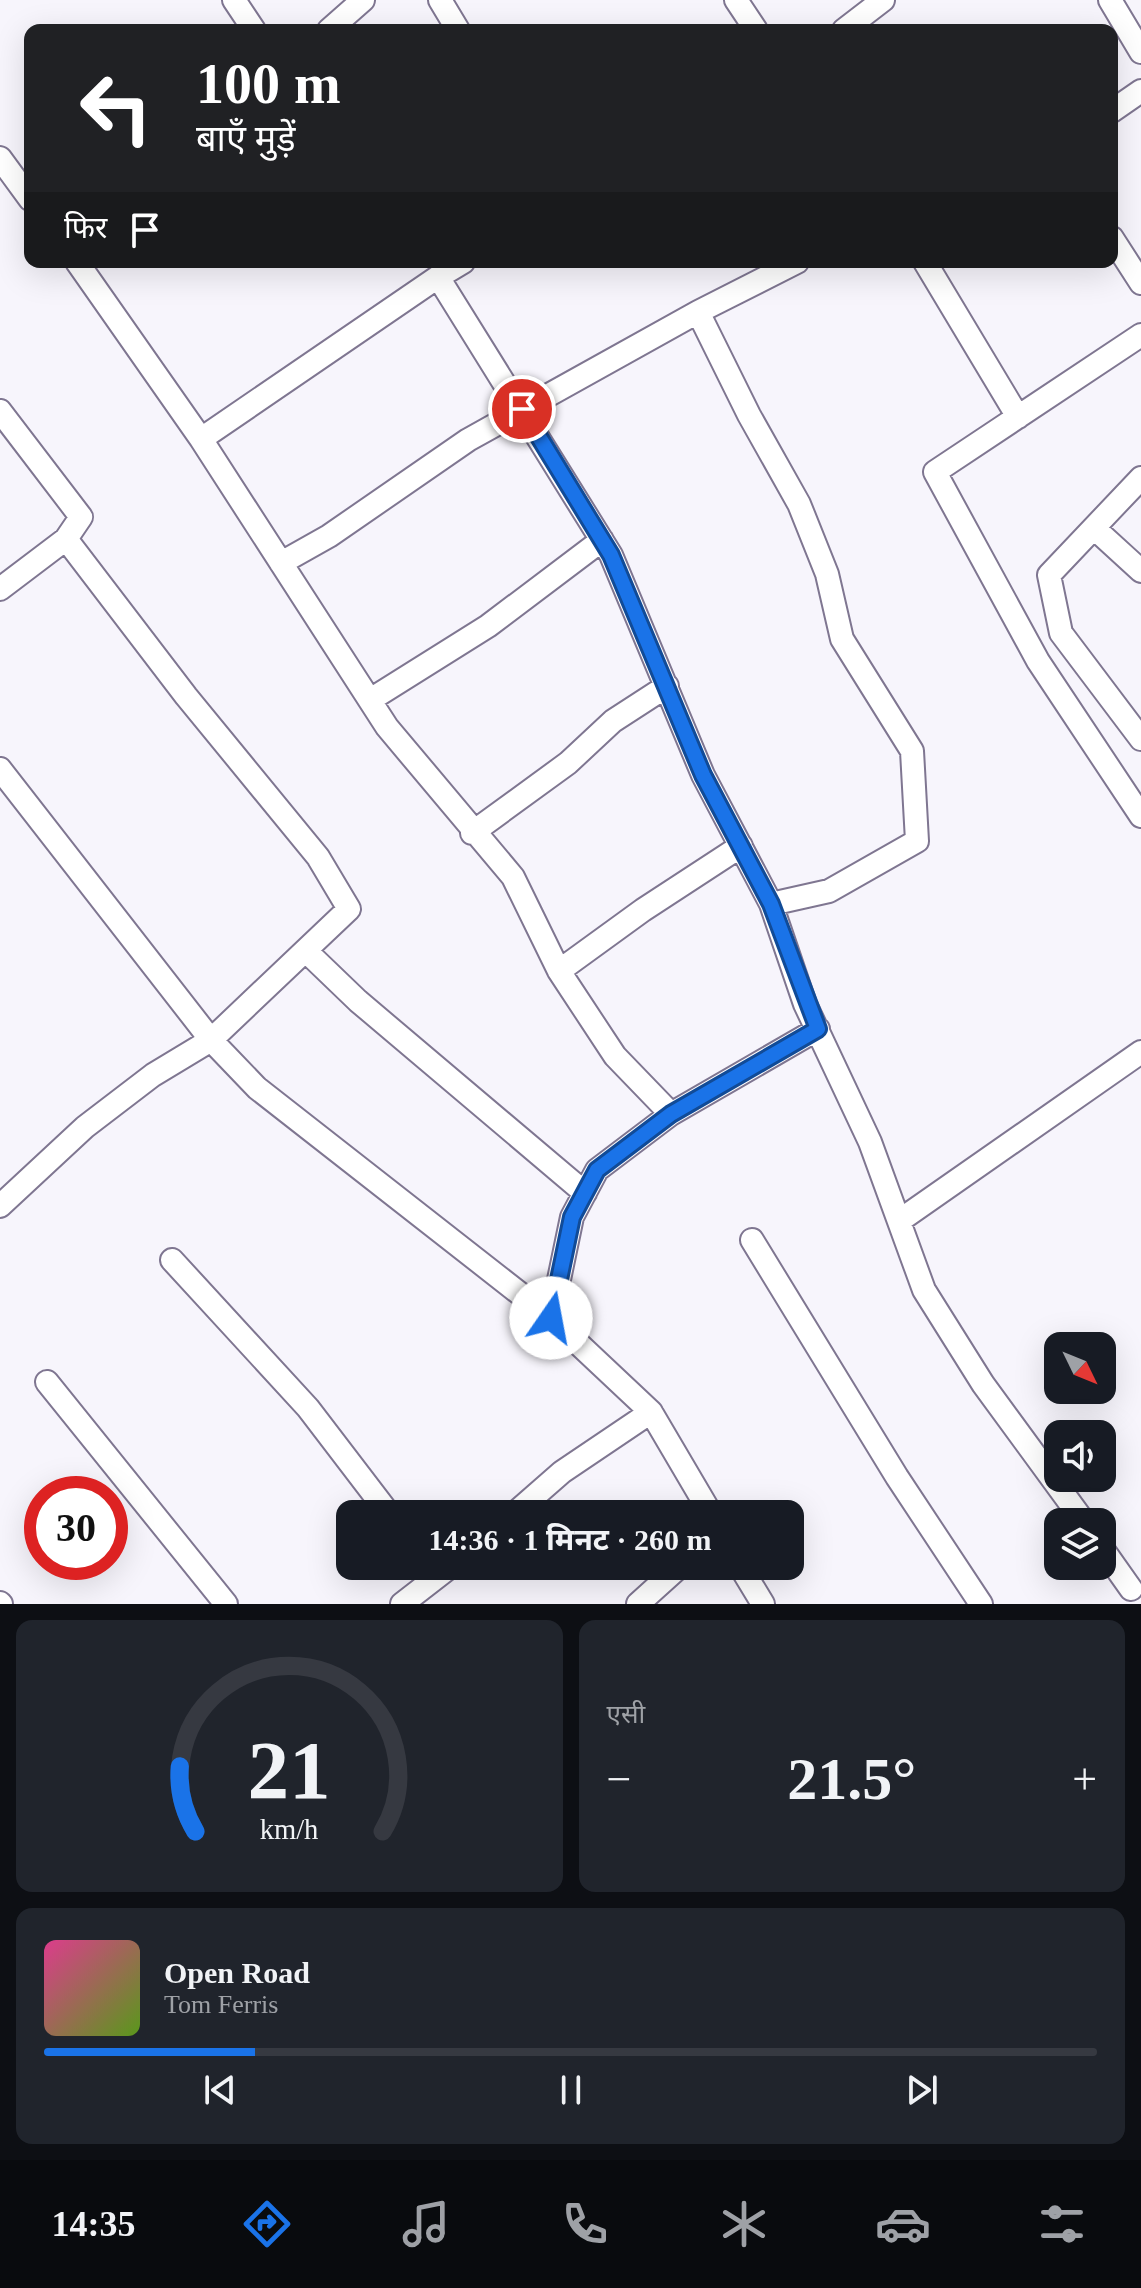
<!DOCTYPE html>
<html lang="hi">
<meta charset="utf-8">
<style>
:root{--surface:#171b24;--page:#20242c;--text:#f1f3f6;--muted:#9ea1a6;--line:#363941;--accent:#1a73e8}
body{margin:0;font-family:"Times New Roman","Noto Sans Devanagari",serif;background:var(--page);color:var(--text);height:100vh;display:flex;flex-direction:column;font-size:30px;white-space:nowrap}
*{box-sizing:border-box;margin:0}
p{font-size:26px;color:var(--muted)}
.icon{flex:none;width:44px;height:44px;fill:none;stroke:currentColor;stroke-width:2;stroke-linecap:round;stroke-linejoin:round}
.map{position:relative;height:1604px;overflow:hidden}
.drawer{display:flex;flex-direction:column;gap:16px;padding:16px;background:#0d0f14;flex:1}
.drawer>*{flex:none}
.banner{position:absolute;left:24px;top:24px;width:1094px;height:244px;border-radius:16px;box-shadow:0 8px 32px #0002;background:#202124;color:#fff;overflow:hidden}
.needle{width:52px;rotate:133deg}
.controls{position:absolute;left:1044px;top:1332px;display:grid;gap:16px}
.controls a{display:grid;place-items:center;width:72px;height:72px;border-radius:16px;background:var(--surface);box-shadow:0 8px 32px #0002;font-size:40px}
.speed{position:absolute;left:24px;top:1476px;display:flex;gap:16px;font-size:40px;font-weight:700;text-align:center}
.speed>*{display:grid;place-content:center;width:104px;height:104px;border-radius:50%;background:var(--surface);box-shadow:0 8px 32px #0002;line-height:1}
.speed .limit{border:12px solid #d22;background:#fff;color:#111}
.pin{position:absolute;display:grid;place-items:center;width:68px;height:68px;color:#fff;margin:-34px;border:4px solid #fff;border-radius:50%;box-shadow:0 2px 8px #0007}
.me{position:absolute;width:88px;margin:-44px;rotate:12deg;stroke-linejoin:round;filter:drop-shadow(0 0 6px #0008)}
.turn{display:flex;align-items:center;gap:28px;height:168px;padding:0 40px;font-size:36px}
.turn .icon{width:104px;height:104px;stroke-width:2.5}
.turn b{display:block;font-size:56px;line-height:68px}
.then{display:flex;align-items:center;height:76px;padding:0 40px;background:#0003;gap:16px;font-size:30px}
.big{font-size:60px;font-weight:700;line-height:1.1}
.drawer .widget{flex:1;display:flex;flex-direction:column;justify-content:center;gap:12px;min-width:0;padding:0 28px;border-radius:16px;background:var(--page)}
.drawer .dial{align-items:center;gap:0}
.dial svg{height:208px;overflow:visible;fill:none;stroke:var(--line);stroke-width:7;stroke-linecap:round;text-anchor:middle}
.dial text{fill:var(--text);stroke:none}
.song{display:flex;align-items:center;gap:24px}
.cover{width:96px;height:96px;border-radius:12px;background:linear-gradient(135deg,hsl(330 70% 55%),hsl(90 70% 35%))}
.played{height:8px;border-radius:4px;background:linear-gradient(90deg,var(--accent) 20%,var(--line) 20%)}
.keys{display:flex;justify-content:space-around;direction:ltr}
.heat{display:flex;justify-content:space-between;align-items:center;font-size:44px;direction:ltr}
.drawer .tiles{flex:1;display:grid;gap:16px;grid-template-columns:1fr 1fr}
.widget:last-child{grid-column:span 2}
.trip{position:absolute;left:336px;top:1500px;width:468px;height:80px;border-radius:16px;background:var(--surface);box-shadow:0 8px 32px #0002;font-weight:700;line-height:80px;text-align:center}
.menu{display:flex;height:128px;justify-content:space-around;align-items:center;background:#090b0e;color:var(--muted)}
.menu .icon{width:56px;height:56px}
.menu .active{color:var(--accent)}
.menu b{font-size:36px;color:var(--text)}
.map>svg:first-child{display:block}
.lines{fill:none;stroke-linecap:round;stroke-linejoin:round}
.minor-casing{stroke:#7f7691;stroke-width:26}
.minor{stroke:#fff;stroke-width:22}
.route-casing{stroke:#114b97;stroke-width:20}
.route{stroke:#1a73e8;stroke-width:14}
</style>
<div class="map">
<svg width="1141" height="1604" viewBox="0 0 1141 1604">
<rect width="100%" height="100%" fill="#f7f5fc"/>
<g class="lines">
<g class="minor-casing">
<path id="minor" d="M234,0L254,30
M440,0L458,30
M736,0L756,30
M1110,0L1141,52
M329,30L363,0
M844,30L883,0
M1112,111L1141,91
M0,158L30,199
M1112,238L1141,283
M77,262L201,439L387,727L513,877L559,971L615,1056L671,1114
M463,262L438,277L611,555L703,775L771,904L805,1004L870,1142L924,1290L983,1384L1084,1522
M925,262L1018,417
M1141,335L935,472L1038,661L1141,816
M0,411L81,517L66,539
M201,439L438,277
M1141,478L1049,575L1061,633L1141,739
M1094,528L1141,571
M281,563L329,536L468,440L698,312
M0,589L66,539L186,696L318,857L349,909L211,1040L153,1075L85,1127L0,1206
M370,700L488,626L602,540
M0,769L211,1040L257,1088L551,1318
M472,833L568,763L613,721L667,686
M771,904L829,891L917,841L912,751L842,639L827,574L799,504L749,415L698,312L797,262
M306,951L358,1001L585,1193
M559,971L643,910L741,846
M899,1221L1141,1052
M752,1240L897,1477L981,1604
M172,1260L308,1408L389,1514
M47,1382L226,1604
M651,1412L551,1318L572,1217L597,1170L671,1114L818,1029
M514,1514L562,1472L651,1412L711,1514
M1102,1548L1131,1589
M740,1566L763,1604
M0,1603L1,1604
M402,1604L451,1566
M638,1604L680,1566"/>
</g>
<use href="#minor" class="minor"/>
</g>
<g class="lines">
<g class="route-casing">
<path id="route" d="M522,409L611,555L703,775L771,904L818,1029L671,1114L597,1170L572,1217L551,1318"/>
</g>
<use href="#route" class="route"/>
</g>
</svg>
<div class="controls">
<a><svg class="needle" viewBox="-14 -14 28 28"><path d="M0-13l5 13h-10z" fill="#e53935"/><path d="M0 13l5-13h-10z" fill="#9ea1a6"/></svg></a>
<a><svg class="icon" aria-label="sound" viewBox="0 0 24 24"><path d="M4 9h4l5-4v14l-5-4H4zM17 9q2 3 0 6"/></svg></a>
<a><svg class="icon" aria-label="layers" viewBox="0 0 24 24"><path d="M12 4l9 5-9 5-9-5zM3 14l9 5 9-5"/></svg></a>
</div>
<div class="speed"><div class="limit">30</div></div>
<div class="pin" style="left:522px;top:409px;background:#d93025"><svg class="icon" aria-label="arrive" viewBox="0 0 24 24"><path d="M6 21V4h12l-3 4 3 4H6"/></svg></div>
<svg class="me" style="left:551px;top:1318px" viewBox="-20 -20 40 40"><circle r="19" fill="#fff"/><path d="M0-13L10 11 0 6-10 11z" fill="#1a73e8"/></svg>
<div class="trip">14:36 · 1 मिनट · 260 m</div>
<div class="banner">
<div class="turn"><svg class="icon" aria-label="left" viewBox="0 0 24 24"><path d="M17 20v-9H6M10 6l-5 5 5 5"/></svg><div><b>100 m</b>बाएँ मुड़ें</div></div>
<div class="then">फिर<svg class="icon" aria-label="arrive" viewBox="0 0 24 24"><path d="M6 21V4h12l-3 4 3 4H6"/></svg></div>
</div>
</div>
<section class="drawer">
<div class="tiles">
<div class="widget dial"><svg viewBox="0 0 100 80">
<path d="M14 69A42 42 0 1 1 86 69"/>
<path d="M14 69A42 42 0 0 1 8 44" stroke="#1a73e8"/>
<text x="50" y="56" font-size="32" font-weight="700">21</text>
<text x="50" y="72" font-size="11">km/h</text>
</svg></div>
<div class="widget"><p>एसी</p>
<div class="heat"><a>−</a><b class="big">21.5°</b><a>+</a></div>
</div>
<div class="widget">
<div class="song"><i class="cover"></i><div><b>Open Road</b><p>Tom Ferris</p></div></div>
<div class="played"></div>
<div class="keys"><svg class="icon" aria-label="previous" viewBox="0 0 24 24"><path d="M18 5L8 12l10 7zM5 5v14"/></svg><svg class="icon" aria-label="pause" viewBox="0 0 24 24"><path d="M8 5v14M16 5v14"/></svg><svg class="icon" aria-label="next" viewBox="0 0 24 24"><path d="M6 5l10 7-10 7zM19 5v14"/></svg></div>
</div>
</div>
</section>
<nav class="menu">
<b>14:35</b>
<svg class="icon active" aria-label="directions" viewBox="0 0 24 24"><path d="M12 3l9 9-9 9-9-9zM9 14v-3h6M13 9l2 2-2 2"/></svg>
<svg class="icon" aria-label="music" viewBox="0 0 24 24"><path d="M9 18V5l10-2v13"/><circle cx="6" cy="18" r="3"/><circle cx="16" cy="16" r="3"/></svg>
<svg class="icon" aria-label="phone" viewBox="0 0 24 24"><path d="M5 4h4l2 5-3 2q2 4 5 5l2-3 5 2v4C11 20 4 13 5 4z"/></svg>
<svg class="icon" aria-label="climate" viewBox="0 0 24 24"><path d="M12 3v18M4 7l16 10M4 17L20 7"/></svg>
<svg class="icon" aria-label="car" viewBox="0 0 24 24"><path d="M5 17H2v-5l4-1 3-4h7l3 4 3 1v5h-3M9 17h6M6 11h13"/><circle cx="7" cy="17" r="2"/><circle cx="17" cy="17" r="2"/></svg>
<svg class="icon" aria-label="filters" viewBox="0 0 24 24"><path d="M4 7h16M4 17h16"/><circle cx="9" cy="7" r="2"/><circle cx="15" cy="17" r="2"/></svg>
</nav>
